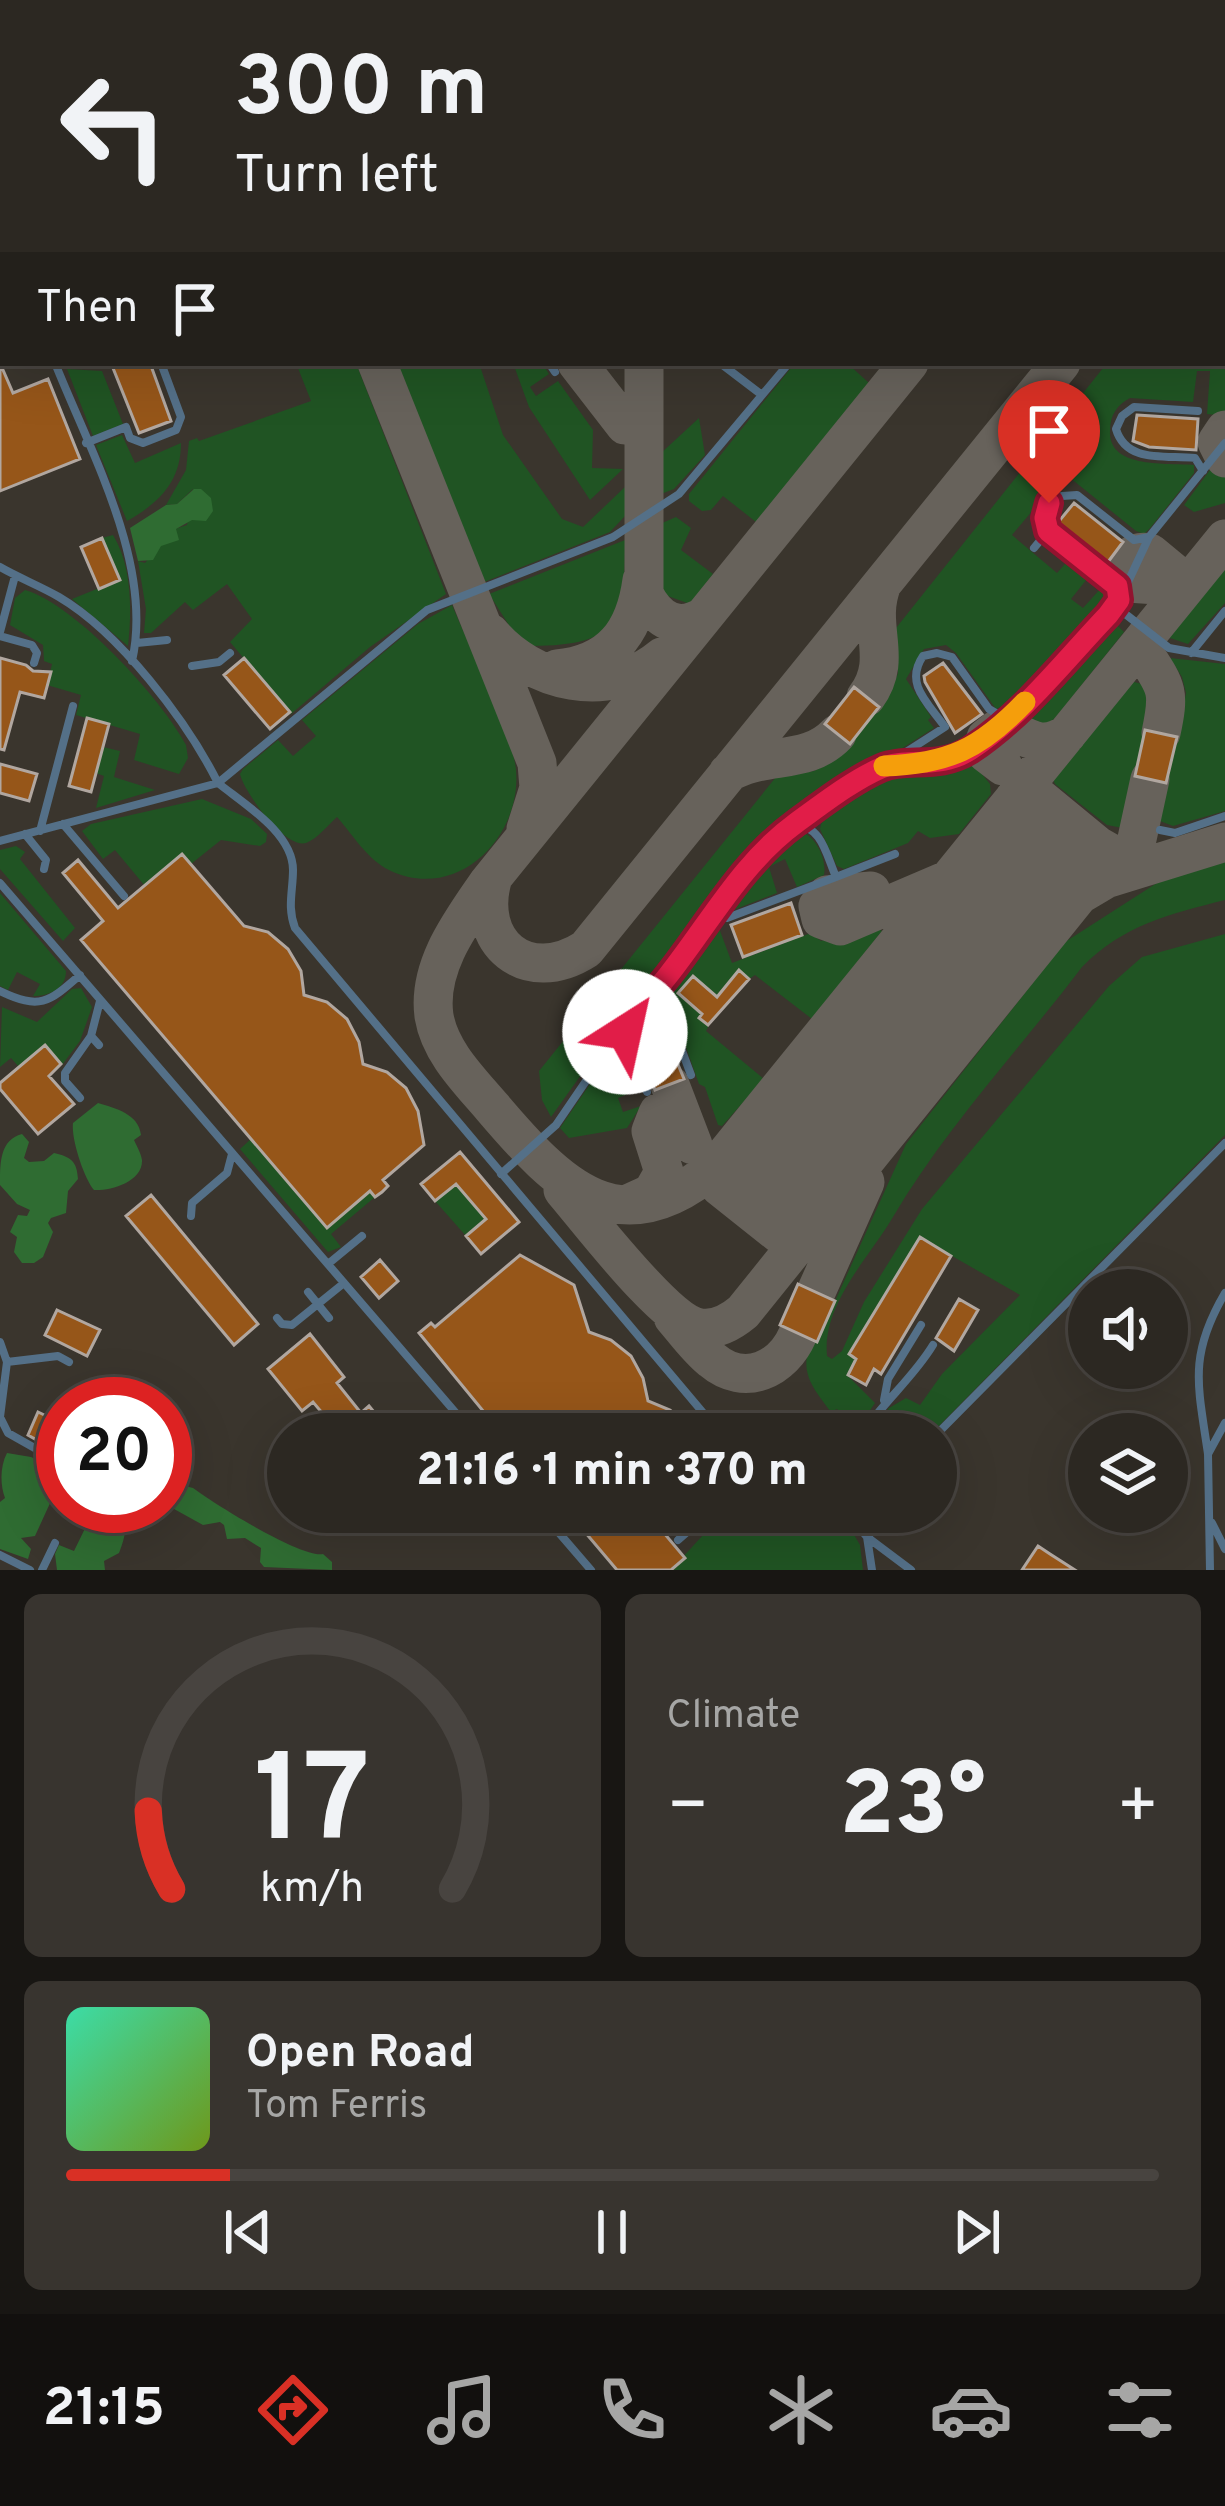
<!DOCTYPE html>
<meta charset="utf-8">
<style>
:root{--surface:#2c2822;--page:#38342f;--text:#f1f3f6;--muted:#a6a6a5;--line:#484440;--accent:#d93025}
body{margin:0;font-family:Overpass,sans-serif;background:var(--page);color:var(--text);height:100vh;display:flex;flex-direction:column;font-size:45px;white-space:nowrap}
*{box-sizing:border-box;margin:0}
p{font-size:39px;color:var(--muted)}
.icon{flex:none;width:66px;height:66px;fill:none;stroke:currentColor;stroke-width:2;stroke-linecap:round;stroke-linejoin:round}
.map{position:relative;height:1570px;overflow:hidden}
.sheet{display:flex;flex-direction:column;gap:24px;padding:24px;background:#181613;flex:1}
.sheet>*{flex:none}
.banner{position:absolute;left:0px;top:0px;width:1227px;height:366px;box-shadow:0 12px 48px #0002,0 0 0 3px var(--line);background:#2c2822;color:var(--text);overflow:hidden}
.fabs{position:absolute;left:1068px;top:1269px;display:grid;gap:24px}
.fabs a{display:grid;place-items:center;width:120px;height:120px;border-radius:50%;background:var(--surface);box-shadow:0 12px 48px #0002,0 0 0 3px var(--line);font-size:60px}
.speed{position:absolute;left:36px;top:1377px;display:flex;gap:24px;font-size:60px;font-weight:700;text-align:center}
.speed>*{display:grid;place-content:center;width:156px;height:156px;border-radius:50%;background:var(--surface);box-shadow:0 12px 48px #0002,0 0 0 3px var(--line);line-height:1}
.speed .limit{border:18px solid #d22;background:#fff;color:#111}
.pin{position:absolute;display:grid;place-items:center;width:102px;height:102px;color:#fff;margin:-123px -51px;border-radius:50% 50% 50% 0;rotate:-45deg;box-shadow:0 0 12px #0007}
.pin .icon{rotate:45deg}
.me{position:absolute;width:132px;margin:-66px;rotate:35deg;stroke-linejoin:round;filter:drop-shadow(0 0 9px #0008)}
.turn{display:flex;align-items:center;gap:42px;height:252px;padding:0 36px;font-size:54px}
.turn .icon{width:156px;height:156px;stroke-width:2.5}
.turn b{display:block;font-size:84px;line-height:102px}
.then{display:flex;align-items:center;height:114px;padding:0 36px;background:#0003;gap:24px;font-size:45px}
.big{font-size:90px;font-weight:800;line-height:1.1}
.sheet .tile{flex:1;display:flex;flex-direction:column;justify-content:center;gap:18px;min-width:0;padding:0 42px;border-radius:18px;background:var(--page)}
.sheet .dial{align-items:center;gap:0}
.dial svg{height:312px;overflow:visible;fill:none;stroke:var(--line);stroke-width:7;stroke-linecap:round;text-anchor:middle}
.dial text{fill:var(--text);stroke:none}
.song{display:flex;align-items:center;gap:36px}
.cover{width:144px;height:144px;border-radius:18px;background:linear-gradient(135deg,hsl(160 70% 55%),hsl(80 70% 35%))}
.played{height:12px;border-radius:6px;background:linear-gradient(90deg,var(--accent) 15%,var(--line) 15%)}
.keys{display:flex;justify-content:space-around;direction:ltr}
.heat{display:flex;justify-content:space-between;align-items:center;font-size:66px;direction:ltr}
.sheet .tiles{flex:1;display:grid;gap:24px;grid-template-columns:1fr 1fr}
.tile:last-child{grid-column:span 2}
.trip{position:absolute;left:267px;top:1413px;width:690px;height:120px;border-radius:60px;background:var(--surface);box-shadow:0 12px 48px #0002,0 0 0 3px var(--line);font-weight:800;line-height:120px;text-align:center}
.menu{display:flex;height:192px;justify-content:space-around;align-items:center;background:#12100e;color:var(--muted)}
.menu .icon{width:84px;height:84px}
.menu .selected{color:var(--accent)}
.menu b{font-size:54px;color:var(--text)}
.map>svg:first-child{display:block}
.green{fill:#205423}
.forest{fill:#2f6c32}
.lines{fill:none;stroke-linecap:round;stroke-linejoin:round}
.taxiway{stroke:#67625b;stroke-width:39}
.building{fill:#965619;stroke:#b1a7a0;stroke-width:3}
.service{stroke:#547088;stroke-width:8}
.route-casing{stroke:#92132f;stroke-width:30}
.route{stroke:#e11d48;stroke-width:21}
.slow{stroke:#f59e0b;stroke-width:21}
</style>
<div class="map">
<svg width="1225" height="1570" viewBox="0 0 1225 1570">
<rect width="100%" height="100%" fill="#3a352d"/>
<path class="green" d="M1225,281V416L1207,414L1210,371H1197L1193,402L1130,398C1117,405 1110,415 1110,431C1108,469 1167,463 1194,465V473L1151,527L1144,534L1136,531L1064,473L1012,535L1057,573L1071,557L1091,574L1071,599L1083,608L1102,587L1116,599L1010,711L1002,706L996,709L956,653L946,645L924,649L906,679L931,717L928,720L934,728L797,815L761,848L611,1033L551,1117L542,1100L539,1071L776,777L814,771L837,758L890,694L898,673L896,628L1107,363H1224Z
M296,363H356L446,594L370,647L291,714L230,642L252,619L227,584L193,610L185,602L151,633H144L146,609L138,561L145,563L175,529L187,525L193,489L177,504L166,505L186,470L189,441L197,438L199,441L311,401Z
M396,363H479L503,435L562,519L583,527L626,486L625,516L610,532L484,582Z
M513,363H542L549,374L530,387L536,396L558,381L593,430L592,468L623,469L590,500L529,407Z
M795,363H847L869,383L756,522L723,496L711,510L702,511L689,501V494Z
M67,369L102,371L123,424L93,436Z
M699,418L705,455L674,489L661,494L660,454Z
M122,435L135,463L181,443C181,482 159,503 127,521L96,445Z
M1210,470L1225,471V503L1194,512L1184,505Z
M676,517L691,528L681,550L713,574L690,604L665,595L659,580L660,524Z
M113,535C132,566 132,610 128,646L72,599L119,580L102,538Z
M625,540C625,623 619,645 532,646L512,630L489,594Z
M1225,565V603L1188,644L1167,637Z
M25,590C75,604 162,699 186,745L188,758L179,774L134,760L140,734L76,715L81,695L47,685L52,664L44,661L43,645L10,625L15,598Z
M452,605C469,646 512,730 516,770C522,838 456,903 389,870C368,860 352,834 337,817C328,825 317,839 306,843C285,849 244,792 240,774L243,769L278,740L293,756L316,736L302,720L418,624Z
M1112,620L1124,632L1056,717L1043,729L1019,716Z
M1170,658L1225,664V811L1173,826L1160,821L1186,693L1182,677Z
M1130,681L1146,685L1151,699L1123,828L1107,825L1055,784L1052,777Z
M103,747L120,751L114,777L155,790L96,808L104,776L96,773Z
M969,758L990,784L991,794L959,834L930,838L918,831L908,843L844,869L837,866L820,829L824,812L881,775L938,769Z
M202,799L251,819L267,834L266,842L260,846L221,840L191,864L181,854L145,886L115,850L103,859L82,831L91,824Z
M800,831C816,836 827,859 824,875L797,887L785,859L769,867L777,893L736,909L725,908C745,884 770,841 800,831Z
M16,846L25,852L20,859L75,928L63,941L0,869V850Z
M1225,861V900C1170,914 1123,925 1082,967C1019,1050 946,1127 893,1217C869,1258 822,1304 827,1356L832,1359L842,1351L864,1302L922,1209L1109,986L1142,957L1225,934V1135L931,1434H870L889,1408L906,1398L920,1405L942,1374L1020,1295L919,1237L849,1354L865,1364L852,1368L848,1376L875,1403L854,1434H817L842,1415L837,1409L831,1412C812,1387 798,1371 812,1340L817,1341L906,1144L1065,942L1160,881Z
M0,893L66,971C66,989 49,996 33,996L40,984L17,972L8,990L0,986Z
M716,920L732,963L811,933L821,941L871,924L882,931L812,1019L755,975L749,979L739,971L725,987L735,995L728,1004L693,976L679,993L711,1021L706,1031L764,1079L722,1126L718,1125L705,1087L699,1084L665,988L667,981Z
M81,988L92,1007L80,1041L62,1065L45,1045L19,1067L11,1058L0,1067L2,1007L37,1022L72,989Z
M622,1037L640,1089L618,1098L623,1112L641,1106L627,1128L569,1138L560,1128Z
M251,1139L327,1227L370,1191L375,1197L331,1234L341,1247L328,1252L240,1149Z
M456,1184L486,1219L466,1236L435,1201Z
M724,1512H841L860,1545L863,1570H671Z"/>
<path class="forest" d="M194,489H201L211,498L213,511L206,521L192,520L176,529L179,540L161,546L153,560L138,561L130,528L166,505L177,504Z
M98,1103C115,1108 139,1114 141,1135L134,1140C137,1147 141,1153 142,1160C143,1182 110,1191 94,1190C84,1178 71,1139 73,1123Z
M22,1134L29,1142L24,1158L29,1162L44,1161L54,1153C71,1157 77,1161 78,1179L68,1191L66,1213L51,1218L48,1223L53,1232L43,1257L34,1263H22L14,1252L17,1237L10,1232L18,1215L27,1216L30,1210L17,1204L0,1185C0,1162 0,1140 22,1134Z
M7,1453L31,1457L61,1471L62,1477L35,1536L21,1538L31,1549L28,1559L0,1549V1502L5,1498C0,1485 0,1466 7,1453Z
M177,1484L193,1488C216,1505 301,1558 323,1554L332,1562V1570L264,1567L260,1562L261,1548L245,1538L227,1539L224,1525L220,1522L203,1525L165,1504V1486Z
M96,1506H110C129,1522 127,1532 119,1553L104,1561L105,1570H57L55,1554L59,1545L74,1551Z"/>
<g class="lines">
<path class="taxiway" d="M232,0L233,3
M693,3L695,0
M1200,3L1203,0
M1224,162L1225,161
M377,363L537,763L539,788L526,829
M577,363L625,425L634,424L644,408
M644,363V594C658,621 678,632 704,616
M909,363L488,883C462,921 427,966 434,1016C440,1052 469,1080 492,1107C560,1187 621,1250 718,1164L1225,539
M1225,430L1217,442L1225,458
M1157,585L1128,583L1121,572C1124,558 1135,550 1150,553L1179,577L1177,598
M490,633C532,683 609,701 662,657
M1146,636L1144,653C1167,688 1170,691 1161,733
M557,669C611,664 635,632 642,580
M866,697C895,658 865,627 882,584
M1003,766L986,753V738L996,730L1007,728C1030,739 1042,750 1067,734
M728,773C765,751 807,766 837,734
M1004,819L989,831C991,852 1053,903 1074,899L1083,882
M983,844L969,857L973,873L1040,926L1053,925L1062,912
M1098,846L1036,795L1025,792L1014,799L1010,810L1015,821L1077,872L1089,876L1104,864L1098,846L1119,858L1128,856L1135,848L1150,779
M962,871L948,883C949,904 1011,955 1031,951L1041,934
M493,877C473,943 527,987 586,949L1061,363
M871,891L827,895L818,906L821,919L840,926L943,882
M941,897L927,908L931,925L998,979L1011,977L1019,966
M920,923L906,934L909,951L972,1002L990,1003L999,986
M898,949L885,961L888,977L956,1031L968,1029L977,1017
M877,975L863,987L867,1003L930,1054L948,1056L957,1038
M856,1001L842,1013C844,1034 905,1085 926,1082L935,1064
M835,1027L821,1039L825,1055L892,1109L905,1107L914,1096
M814,1053L800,1065L801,1077L866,1132L878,1136L889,1130L893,1117
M793,1080L779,1091C780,1112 842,1164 863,1160L872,1143
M772,1106L757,1117L761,1134L828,1187H840L850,1176
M750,1132L736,1143L740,1160L803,1211L814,1215L826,1208L830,1195
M735,1158L718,1164L715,1175L719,1186L787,1240L805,1234L809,1221
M563,1190C588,1219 667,1324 701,1328C717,1330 731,1322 743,1312L1079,895L1106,879L1225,842
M630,1203L652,1193L664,1172L651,1131L658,1113L672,1111L679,1115L693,1145L670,1085
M816,1292L865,1182
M673,1317C685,1331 697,1348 712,1360C745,1388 783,1369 798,1334"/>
</g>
<path class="building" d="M0,363L13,393L48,379L80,459L0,491Z
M111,363H150L171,421L139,433Z
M1137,415L1198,419L1196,450L1149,447L1133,441Z
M1074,503L1123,542L1105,566L1055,526Z
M102,538L120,580L99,589L81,547Z
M0,658L26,665L33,671L51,672L44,698L20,692L4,750L0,749Z
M244,658L290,712L270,729L224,675Z
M943,663L982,714L955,733L925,682L924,676Z
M854,687L879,707L850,744L825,724Z
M87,718L109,724L91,792L69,786Z
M1145,730L1177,737L1166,783L1135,776Z
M0,764L37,774L29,801L0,793Z
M182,854L244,926L268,932L288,949L301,971L304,995L327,1002L347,1019L359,1042L363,1064L387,1072L406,1088L418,1111L424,1145L383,1180L388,1186L382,1192L375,1197L370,1191L327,1228L81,940L103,921L63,873L78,860L118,908Z
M791,903L802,935L743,957L731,925Z
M739,970L749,979L708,1025L699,1018L702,1014L678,993L693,976L717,997Z
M660,1021L684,1079L655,1090L637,1037V1029Z
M45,1045L61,1064L49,1076L74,1104L38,1134L0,1089V1083Z
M460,1152L519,1222L481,1254L466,1236L486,1219L456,1184L435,1201L421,1184Z
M151,1195L258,1324L234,1345L126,1216Z
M920,1237L951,1256L881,1374L874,1369L866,1385L848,1375L856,1359L849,1354Z
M520,1255L574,1285L589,1332L611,1340L631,1356L643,1378L648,1401L670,1410L699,1434H502L419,1333L431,1323L435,1327Z
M380,1260L398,1281L379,1298L361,1277Z
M798,1284L835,1301L817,1342L780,1325Z
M959,1299L978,1310L954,1351L936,1338Z
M57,1310L100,1330L87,1356L45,1335Z
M310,1334L344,1377L337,1383L361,1413L369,1406L392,1434H340L313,1402L302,1411L268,1369Z
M38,1412L63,1424V1455L28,1435Z
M568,1512H674L658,1526L685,1558L671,1570H617Z
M1038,1546L1050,1554L1075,1570H1022Z"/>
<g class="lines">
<path class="service" d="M140,0L141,3
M304,0L306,3
M488,0V3
M563,0V3
M610,0V3
M842,3L845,0
M1081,3L1083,0
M0,161L3,160
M0,225L3,232
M55,363C90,451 154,565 132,661
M549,363L555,372
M720,363L762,395
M1198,411L1134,407L1122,416L1116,429C1126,463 1164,455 1195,458L1203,471
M86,443L126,427L130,438L143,443L176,430L181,417L161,363
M1034,548L1048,531
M0,567C19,578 40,586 59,597C120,633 187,721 218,783L427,610L613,537L679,494L789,363
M1120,599L1149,537
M1110,615L1124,613L1169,648L1225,658
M0,632L15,576
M0,636L32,645L37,653L34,663
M137,643L167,640
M1191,653L1225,611
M192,666L219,662L230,653
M885,766C949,764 963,755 1011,716
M63,824L124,896
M794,824L945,727C928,703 904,684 923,656L937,653L952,657L989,709L1001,716L1014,714L1108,615L1119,600L1117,586L1048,531L1045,518L1049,503L1062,496L1077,495L1134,540L1149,537L1225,443
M1160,830L1175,833L1225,816
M40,831L73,706
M25,834L46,860L44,869
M0,841L218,783C244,804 293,833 293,870C293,891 287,907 295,928L721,1434
M836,877L895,854
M0,883L474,1434
M0,991C40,1010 48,1003 80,975
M641,1008L713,914L727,918L836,877C826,854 822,826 794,824L768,847L713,914
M99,1045L91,1036L100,1001
M647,1092C637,1063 614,1032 641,1008L655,1009L669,1016L691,1075
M80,1098L65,1081V1073L91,1036
M501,1174L556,1125L629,1018
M191,1216L192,1203L227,1173L232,1154
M328,1264L362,1236
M308,1292L329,1318
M277,1318L282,1324L292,1325L344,1283
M0,1342L7,1362L0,1417L8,1433L63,1464
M7,1362L58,1356L69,1362
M884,1400L888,1379L921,1325
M862,1434C884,1401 913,1378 933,1345
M936,1435L1225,1143
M1208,1454C1198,1385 1188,1356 1225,1293
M541,1512L591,1570
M847,1512L867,1537L911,1570
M1212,1523L1225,1549
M678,1540L710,1512
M0,1555L30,1570
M42,1570L55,1543
M872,1570L867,1537L889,1512
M1210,1570L1208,1454L1225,1423"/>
</g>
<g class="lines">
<g class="route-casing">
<path id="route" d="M625,1032L629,1018C692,961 726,874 796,823C821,805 853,780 881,768C907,757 939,770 970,750C1023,715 1065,660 1108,615L1119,600L1117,586L1048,531L1045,518L1049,503"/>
</g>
<use href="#route" class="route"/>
<path class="slow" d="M884,766C948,764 980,749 1025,702"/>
</g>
</svg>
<div class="fabs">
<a><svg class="icon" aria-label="sound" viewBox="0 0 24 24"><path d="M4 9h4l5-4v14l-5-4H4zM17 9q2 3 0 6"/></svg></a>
<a><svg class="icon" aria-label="layers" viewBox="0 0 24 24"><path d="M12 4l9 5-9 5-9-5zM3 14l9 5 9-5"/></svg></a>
</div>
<div class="speed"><div class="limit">20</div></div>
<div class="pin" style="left:1049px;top:503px;background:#d93025"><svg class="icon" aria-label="arrive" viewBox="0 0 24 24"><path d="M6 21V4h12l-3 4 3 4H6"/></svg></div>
<svg class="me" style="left:625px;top:1032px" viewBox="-20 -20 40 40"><circle r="19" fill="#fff"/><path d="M0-13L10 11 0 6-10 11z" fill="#e11d48"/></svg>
<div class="trip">21:16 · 1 min · 370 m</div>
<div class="banner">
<div class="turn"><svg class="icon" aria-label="left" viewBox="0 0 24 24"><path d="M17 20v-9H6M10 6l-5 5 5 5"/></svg><div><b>300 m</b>Turn left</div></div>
<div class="then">Then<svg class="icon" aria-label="arrive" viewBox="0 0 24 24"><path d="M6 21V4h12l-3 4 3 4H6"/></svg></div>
</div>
</div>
<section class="sheet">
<div class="tiles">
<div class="tile dial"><svg viewBox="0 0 100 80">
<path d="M14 69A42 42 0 1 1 86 69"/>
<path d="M14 69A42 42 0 0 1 8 49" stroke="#d93025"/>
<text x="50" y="56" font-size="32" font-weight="700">17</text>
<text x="50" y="72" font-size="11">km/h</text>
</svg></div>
<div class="tile"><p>Climate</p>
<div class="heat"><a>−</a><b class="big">23°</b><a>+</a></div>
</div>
<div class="tile">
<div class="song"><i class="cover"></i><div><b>Open Road</b><p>Tom Ferris</p></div></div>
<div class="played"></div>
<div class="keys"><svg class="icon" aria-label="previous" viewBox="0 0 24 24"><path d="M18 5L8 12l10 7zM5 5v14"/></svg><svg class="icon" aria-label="pause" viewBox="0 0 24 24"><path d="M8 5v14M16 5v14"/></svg><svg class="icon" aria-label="next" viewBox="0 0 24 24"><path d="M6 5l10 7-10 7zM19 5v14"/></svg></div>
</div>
</div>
</section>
<nav class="menu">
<b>21:15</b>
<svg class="icon selected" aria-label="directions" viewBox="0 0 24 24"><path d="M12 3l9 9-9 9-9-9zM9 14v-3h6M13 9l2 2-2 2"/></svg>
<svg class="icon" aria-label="music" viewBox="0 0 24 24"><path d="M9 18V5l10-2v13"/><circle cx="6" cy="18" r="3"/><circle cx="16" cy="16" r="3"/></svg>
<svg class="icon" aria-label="phone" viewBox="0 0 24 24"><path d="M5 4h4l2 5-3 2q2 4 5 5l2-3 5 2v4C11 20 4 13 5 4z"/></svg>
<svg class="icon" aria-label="climate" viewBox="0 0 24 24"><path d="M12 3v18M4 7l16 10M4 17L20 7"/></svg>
<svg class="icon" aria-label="car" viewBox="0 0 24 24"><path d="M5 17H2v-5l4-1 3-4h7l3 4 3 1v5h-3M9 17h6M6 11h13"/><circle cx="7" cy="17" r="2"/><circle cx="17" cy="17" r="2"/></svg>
<svg class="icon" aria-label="filters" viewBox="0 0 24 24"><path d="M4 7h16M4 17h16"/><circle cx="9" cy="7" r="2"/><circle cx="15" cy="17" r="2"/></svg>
</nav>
